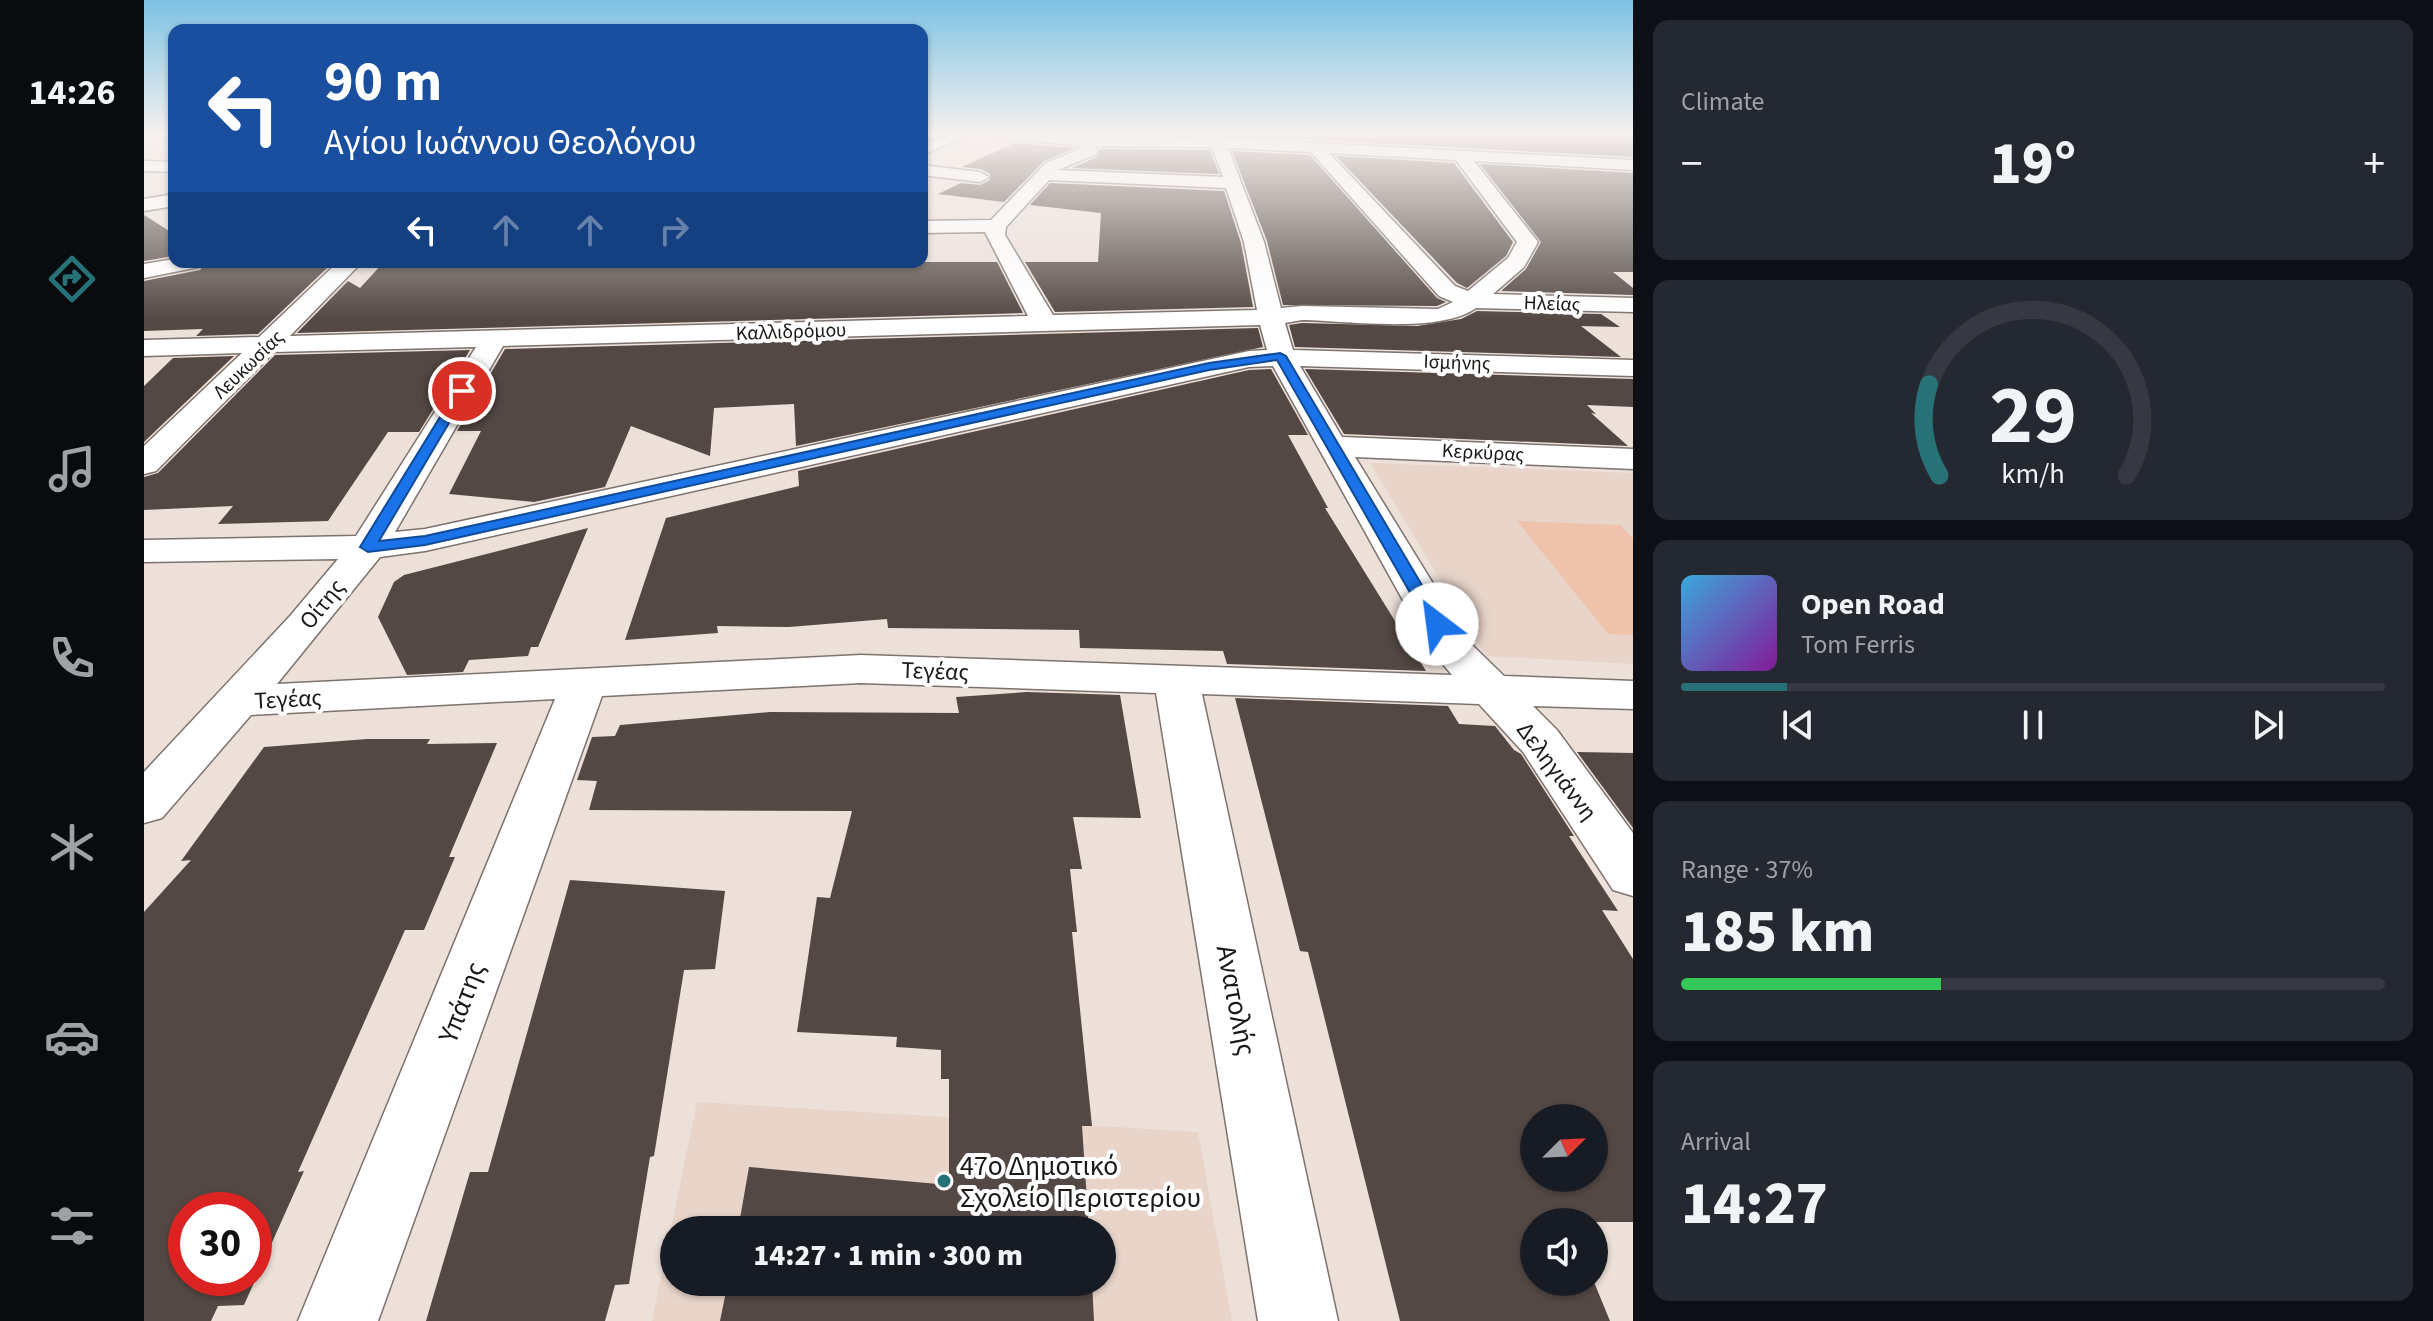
<!DOCTYPE html>
<meta charset="utf-8">
<style>
:root{--surface:#171b24;--page:#242831;--text:#f1f3f6;--muted:#9ea1a6;--line:#363941;--accent:#277277}
body{margin:0;font-family:"Source Sans 3",sans-serif;background:var(--page);color:var(--text);height:100vh;display:flex;flex-direction:column;font-size:30px;white-space:nowrap}
*{box-sizing:border-box;margin:0}
p{font-size:26px;color:var(--muted)}
.icon{flex:none;width:44px;height:44px;fill:none;stroke:currentColor;stroke-width:2;stroke-linecap:round;stroke-linejoin:round}
.map{position:relative;flex:1;overflow:hidden}
.sheet{display:flex;flex-direction:column;gap:20px;padding:20px;background:#0d0f14;width:800px}
.sheet>*{flex:none}
.banner{position:absolute;left:24px;top:24px;width:760px;height:244px;border-radius:16px;box-shadow:0 2px 6px #0004;background:#1a4fa0;color:#fff;overflow:hidden}
.needle{width:52px;rotate:66deg}
.buttons{position:absolute;left:1376px;top:1104px;display:grid;gap:16px}
.buttons a{display:grid;place-items:center;width:88px;height:88px;border-radius:50%;background:var(--surface);box-shadow:0 2px 6px #0004;font-size:40px}
.speed{position:absolute;left:24px;top:1192px;display:flex;gap:16px;font-size:40px;font-weight:700;text-align:center}
.speed>*{display:grid;place-content:center;width:104px;height:104px;border-radius:50%;background:var(--surface);box-shadow:0 2px 6px #0004;line-height:1}
.speed .limit{border:12px solid #d22;background:#fff;color:#111}
.pin{position:absolute;display:grid;place-items:center;width:68px;height:68px;color:#fff;margin:-34px;border:4px solid #fff;border-radius:50%;box-shadow:0 2px 8px #0007}
.me{position:absolute;width:88px;margin:-44px;rotate:330deg;stroke-linejoin:round;filter:drop-shadow(0 0 6px #0008)}
.turn{display:flex;align-items:center;gap:28px;height:168px;padding:0 24px;font-size:36px}
.turn .icon{width:104px;height:104px;stroke-width:2.5}
.turn b{display:block;font-size:56px;line-height:68px}
.lanes{display:flex;align-items:center;height:76px;padding:0 24px;background:#0003;justify-content:center;gap:40px;direction:ltr}
.lanes .off{opacity:.35}
.big{font-size:60px;font-weight:800;line-height:1.1}
.sheet .widget{flex:1;display:flex;flex-direction:column;justify-content:center;gap:12px;min-width:0;padding:0 28px;border-radius:16px;background:var(--page)}
.sheet .dial{align-items:center;gap:0}
.dial svg{height:208px;overflow:visible;fill:none;stroke:var(--line);stroke-width:7;stroke-linecap:round;text-anchor:middle}
.dial text{fill:var(--text);stroke:none}
.song{display:flex;align-items:center;gap:24px}
.cover{width:96px;height:96px;border-radius:12px;background:linear-gradient(135deg,hsl(200 70% 55%),hsl(290 70% 35%))}
.played{height:8px;border-radius:4px;background:linear-gradient(90deg,var(--accent) 15%,var(--line) 15%)}
.keys{display:flex;justify-content:space-around;direction:ltr}
.heat{display:flex;justify-content:space-between;align-items:center;font-size:44px;direction:ltr}
.charge{height:12px;border-radius:6px;background:linear-gradient(90deg,#34c759 37%,var(--line) 0)}
.trip{position:absolute;left:516px;top:1216px;width:456px;height:80px;border-radius:40px;background:var(--surface);box-shadow:0 2px 6px #0004;font-weight:800;line-height:80px;text-align:center}
main{display:flex;flex:1;min-height:0}
.tab-bar{display:flex;flex-direction:column;width:144px;justify-content:space-around;align-items:center;background:#090b0e;color:var(--muted)}
.tab-bar .icon{width:56px;height:56px}
.tab-bar .current{color:var(--accent)}
.tab-bar b{font-size:36px;color:var(--text)}
.map>svg:first-child{display:block}
.built{fill:#e8d4c9;fill-rule:evenodd}
.green{fill:#efc3ab}
.building{fill:#534843;fill-rule:evenodd}
.lines{fill:none;stroke-linecap:round;stroke-linejoin:round}
.minor-casing{stroke:#7d726c;stroke-width:3}
.minor{fill:#fff;fill-rule:evenodd}
.route{fill:#1a73e8;stroke:#114b97;stroke-width:2}
.poi-dot{fill:#277277;stroke:#fff;stroke-width:3}
.labels{text-anchor:middle;stroke-width:8;stroke-linejoin:round;paint-order:stroke}
.far-street-label{font-size:20px;fill:#1c1815;stroke:#fff}
.street-label{font-size:24px;fill:#1c1815;stroke:#fff}
.near-street-label{font-size:28px;fill:#1c1815;stroke:#fff}
.near-poi-label{font-size:28px;fill:#1c1815;stroke:#fff;text-anchor:start}
</style>
<main>
<nav class="tab-bar">
<b>14:26</b>
<svg class="icon current" aria-label="directions" viewBox="0 0 24 24"><path d="M12 3l9 9-9 9-9-9zM9 14v-3h6M13 9l2 2-2 2"/></svg>
<svg class="icon" aria-label="music" viewBox="0 0 24 24"><path d="M9 18V5l10-2v13"/><circle cx="6" cy="18" r="3"/><circle cx="16" cy="16" r="3"/></svg>
<svg class="icon" aria-label="phone" viewBox="0 0 24 24"><path d="M5 4h4l2 5-3 2q2 4 5 5l2-3 5 2v4C11 20 4 13 5 4z"/></svg>
<svg class="icon" aria-label="climate" viewBox="0 0 24 24"><path d="M12 3v18M4 7l16 10M4 17L20 7"/></svg>
<svg class="icon" aria-label="car" viewBox="0 0 24 24"><path d="M5 17H2v-5l4-1 3-4h7l3 4 3 1v5h-3M9 17h6M6 11h13"/><circle cx="7" cy="17" r="2"/><circle cx="17" cy="17" r="2"/></svg>
<svg class="icon" aria-label="filters" viewBox="0 0 24 24"><path d="M4 7h16M4 17h16"/><circle cx="9" cy="7" r="2"/><circle cx="15" cy="17" r="2"/></svg>
</nav>
<div class="map">
<svg width="1489" height="1321" viewBox="0 0 1489 1321">
<rect width="100%" height="100%" fill="#ece0d9"/>
<path class="built" d="M1226,463L1489,473V664L1342,656Z
M553,1102L1054,1132L1088,1321H508ZM530,1230H958V1282H530Z"/>
<path class="green" d="M1373,521L1476,525L1489,539V635L1464,634Z"/>
<path class="building" d="M1077,135H1489V157L1078,135Z
M871,143L931,148L900,161L860,202L794,194L817,183L836,185L846,180V174L837,169L818,167Z
M956,149L1066,150L1075,174L928,168L953,157Z
M1088,151L1166,155L1293,298L1302,302L1293,306L1139,305L1123,241Z
M1192,156L1310,163L1369,242L1362,256L1323,288L1313,283Z
M1336,164L1489,173V272H1469L1489,288V295L1357,291L1382,269L1397,242Z
M906,183L1080,191L1097,243L1109,307L911,312L881,262H954L957,213L886,205Z
M0,215L30,234V256L0,261Z
M61,262H173L183,268L114,334L52,336L59,329L0,331V281L56,270Z
M240,262H853L879,313L153,333L204,281L216,288Z
M1333,311L1457,314L1476,327L1437,326L1477,357L1151,347L1145,325L1158,323L1273,326L1317,319Z
M1114,328L1119,347L652,446L650,404L570,408L566,456L487,426L461,487L390,502L305,494L337,431H313L361,349Z
M326,350L275,432H244L184,521L74,524L89,506L0,510V477L14,473L131,355Z
M90,356L0,442V386L29,358Z
M1127,369L1164,435H1144L1184,508H1181L1282,671L1083,664L1079,651L936,648L935,630L744,628L743,619L645,627L573,626L574,633L481,640L522,518L655,486L654,471L1105,370Z
M1161,369L1489,379V407L1443,405L1452,414L1447,413L1484,446L1200,434Z
M444,528L394,647H387L384,656L325,660L319,672L263,675L234,617L250,582L260,575Z
M883,692L976,695L997,818L929,817L938,869H926L933,932H928L948,1126H938L945,1230H594L605,1167L805,1185V1079H797V1050L752,1047L753,1037L653,1032L673,897L686,898L708,811L445,810L453,781L433,780L448,737L471,736L476,725L626,712L815,713L812,697Z
M1091,698L1304,706L1315,724L1351,726L1370,750L1377,754L1430,836H1425L1474,911L1458,910L1489,959V1222H1390V1282H1450L1466,1321H1256L1164,952L1156,951ZM1390,1118H1450V1178H1390Z
M223,739H286L283,744L353,743L305,857H311L280,930H261L154,1172L160,1171L100,1305L74,1306L67,1321H0V912L47,860L37,861L120,747ZM42,1210H110V1278H42Z
M1433,752L1489,753V828Z
M426,880L581,891L571,969L540,970L510,1156L506,1157L485,1284L471,1285L461,1321H282L326,1172H344Z
M584,1282H948L950,1321H576Z"/>
<g class="lines">
<g class="minor-casing">
<path id="minor" d="M804,135H824L778,155V145Z
M852,135L1054,138L1053,135H1070L1077,138L1489,160V170L1330,161L1394,242L1380,267L1349,294L1489,298V312L1332,308C1296,334 1204,321 1158,320L1141,323L1149,350L1489,360V376L1156,366L1198,437L1489,449V469L1211,457L1325,642L1360,676L1489,681V709L1389,706L1413,730L1489,833V896L1469,890L1379,752L1335,704L1058,694L1194,1321H1114L1012,693L717,683L458,696L234,1321H154L411,699L107,715L18,818L0,823V772L146,616L194,559L0,562V540L212,536L332,347L130,352L12,471L0,474V446L98,353L0,356V340L115,337L194,262H218L146,336L884,316L841,232L778,233V221L847,220L902,163L936,149L934,145L859,139ZM950,146L1068,147L1079,177L914,170L952,154L954,151ZM1084,148L1167,152L1295,296L1309,302L1294,309L1158,306L1137,308L1120,242ZM1185,153L1312,160L1373,242L1364,258L1324,291L1311,286ZM905,180L1082,188L1100,242L1113,310L909,315L861,235L862,227ZM1116,325L1123,350L1105,351L281,529L251,532L359,346ZM1129,366L1286,649L1308,675L717,655L133,684L236,557L281,551L1105,367Z
M0,161L30,162V172L0,171Z
M778,165L836,172L845,177L836,182L778,175Z
M30,194V206L0,211V199Z
M30,259V262H58L55,267L0,278V264Z"/>
</g>
<use href="#minor" class="minor"/>
</g>
<linearGradient id="sky" x2="0" y2="1"><stop stop-color="#7dc2e4"/><stop offset="0.42" stop-color="#f6f1ee"/><stop offset="1" stop-color="#f6f1ee" stop-opacity="0"/></linearGradient>
<rect width="1489" height="320" fill="url(#sky)"/>
<path class="route" d="M1136,353L1142,356L1301,624L1299,627L1293,629L1284,624L1133,360L1065,370L281,545L224,552L216,547L312,391L318,388L324,391L235,541L281,536L1065,363Z"/>
<circle class="poi-dot" cx="800" cy="1181" r="8"/>
<g class="labels">
<g class="far-street-label">
<text transform="translate(1408 303) rotate(2)" y="7">Ηλείας</text>
<text transform="translate(647 331) rotate(-2)" y="7">Καλλιδρόμου</text>
<text transform="translate(1313 362) rotate(2)" y="7">Ισμήνης</text>
<text transform="translate(104 364) rotate(-44)" y="7">Λευκωσίας</text>
<text transform="translate(1339 452) rotate(3)" y="7">Κερκύρας</text>
</g>
<g class="street-label">
<text transform="translate(178 604) rotate(-51)" y="8">Οίτης</text>
<text transform="translate(791 671) rotate(2)" y="8">Τεγέας</text>
<text transform="translate(144 699) rotate(-3)" y="8">Τεγέας</text>
<text transform="translate(1413 771) rotate(53)" y="8">Δεληγιάννη</text>
</g>
<g class="near-street-label">
<text transform="translate(1093 1000) rotate(79)" y="10">Ανατολής</text>
<text transform="translate(317 1002) rotate(-69)" y="10">Υπάτης</text>
</g>
<g class="near-poi-label">
<text x="816" y="1175">47ο Δημοτικό<tspan x="816" dy="32">Σχολείο Περιστερίου</tspan></text>
</g>
</g>
</svg>
<div class="buttons">
<a><svg class="needle" viewBox="-14 -14 28 28"><path d="M0-13l5 13h-10z" fill="#e53935"/><path d="M0 13l5-13h-10z" fill="#9ea1a6"/></svg></a>
<a><svg class="icon" aria-label="sound" viewBox="0 0 24 24"><path d="M4 9h4l5-4v14l-5-4H4zM17 9q2 3 0 6"/></svg></a>
</div>
<div class="speed"><div class="limit">30</div></div>
<div class="pin" style="left:318px;top:391px;background:#d93025"><svg class="icon" aria-label="arrive" viewBox="0 0 24 24"><path d="M6 21V4h12l-3 4 3 4H6"/></svg></div>
<svg class="me" style="left:1293px;top:624px" viewBox="-20 -20 40 40"><circle r="19" fill="#fff"/><path d="M0-13L10 11 0 6-10 11z" fill="#1a73e8"/></svg>
<div class="trip">14:27 · 1 min · 300 m</div>
<div class="banner">
<div class="turn"><svg class="icon" aria-label="left" viewBox="0 0 24 24"><path d="M17 20v-9H6M10 6l-5 5 5 5"/></svg><div><b>90 m</b>Αγίου Ιωάννου Θεολόγου</div></div>
<div class="lanes"><svg class="icon" aria-label="left" viewBox="0 0 24 24"><path d="M17 20v-9H6M10 6l-5 5 5 5"/></svg><svg class="icon off" aria-label="ahead" viewBox="0 0 24 24"><path d="M12 20V5M6 11l6-6 6 6"/></svg><svg class="icon off" aria-label="ahead" viewBox="0 0 24 24"><path d="M12 20V5M6 11l6-6 6 6"/></svg><svg class="icon off" aria-label="right" viewBox="0 0 24 24"><path d="M7 20v-9h11M14 6l5 5-5 5"/></svg></div>
</div>
</div>
<section class="sheet">
<div class="widget"><p>Climate</p>
<div class="heat"><a>−</a><b class="big">19°</b><a>+</a></div>
</div>
<div class="widget dial"><svg viewBox="0 0 100 80">
<path d="M14 69A42 42 0 1 1 86 69"/>
<path d="M14 69A42 42 0 0 1 10 34" stroke="#277277"/>
<text x="50" y="56" font-size="32" font-weight="700">29</text>
<text x="50" y="72" font-size="11">km/h</text>
</svg></div>
<div class="widget">
<div class="song"><i class="cover"></i><div><b>Open Road</b><p>Tom Ferris</p></div></div>
<div class="played"></div>
<div class="keys"><svg class="icon" aria-label="previous" viewBox="0 0 24 24"><path d="M18 5L8 12l10 7zM5 5v14"/></svg><svg class="icon" aria-label="pause" viewBox="0 0 24 24"><path d="M8 5v14M16 5v14"/></svg><svg class="icon" aria-label="next" viewBox="0 0 24 24"><path d="M6 5l10 7-10 7zM19 5v14"/></svg></div>
</div>
<div class="widget"><p>Range · 37%</p><b class="big">185 km</b><div class="charge"></div></div>
<div class="widget"><p>Arrival</p><b class="big">14:27</b></div>
</section>
</main>
